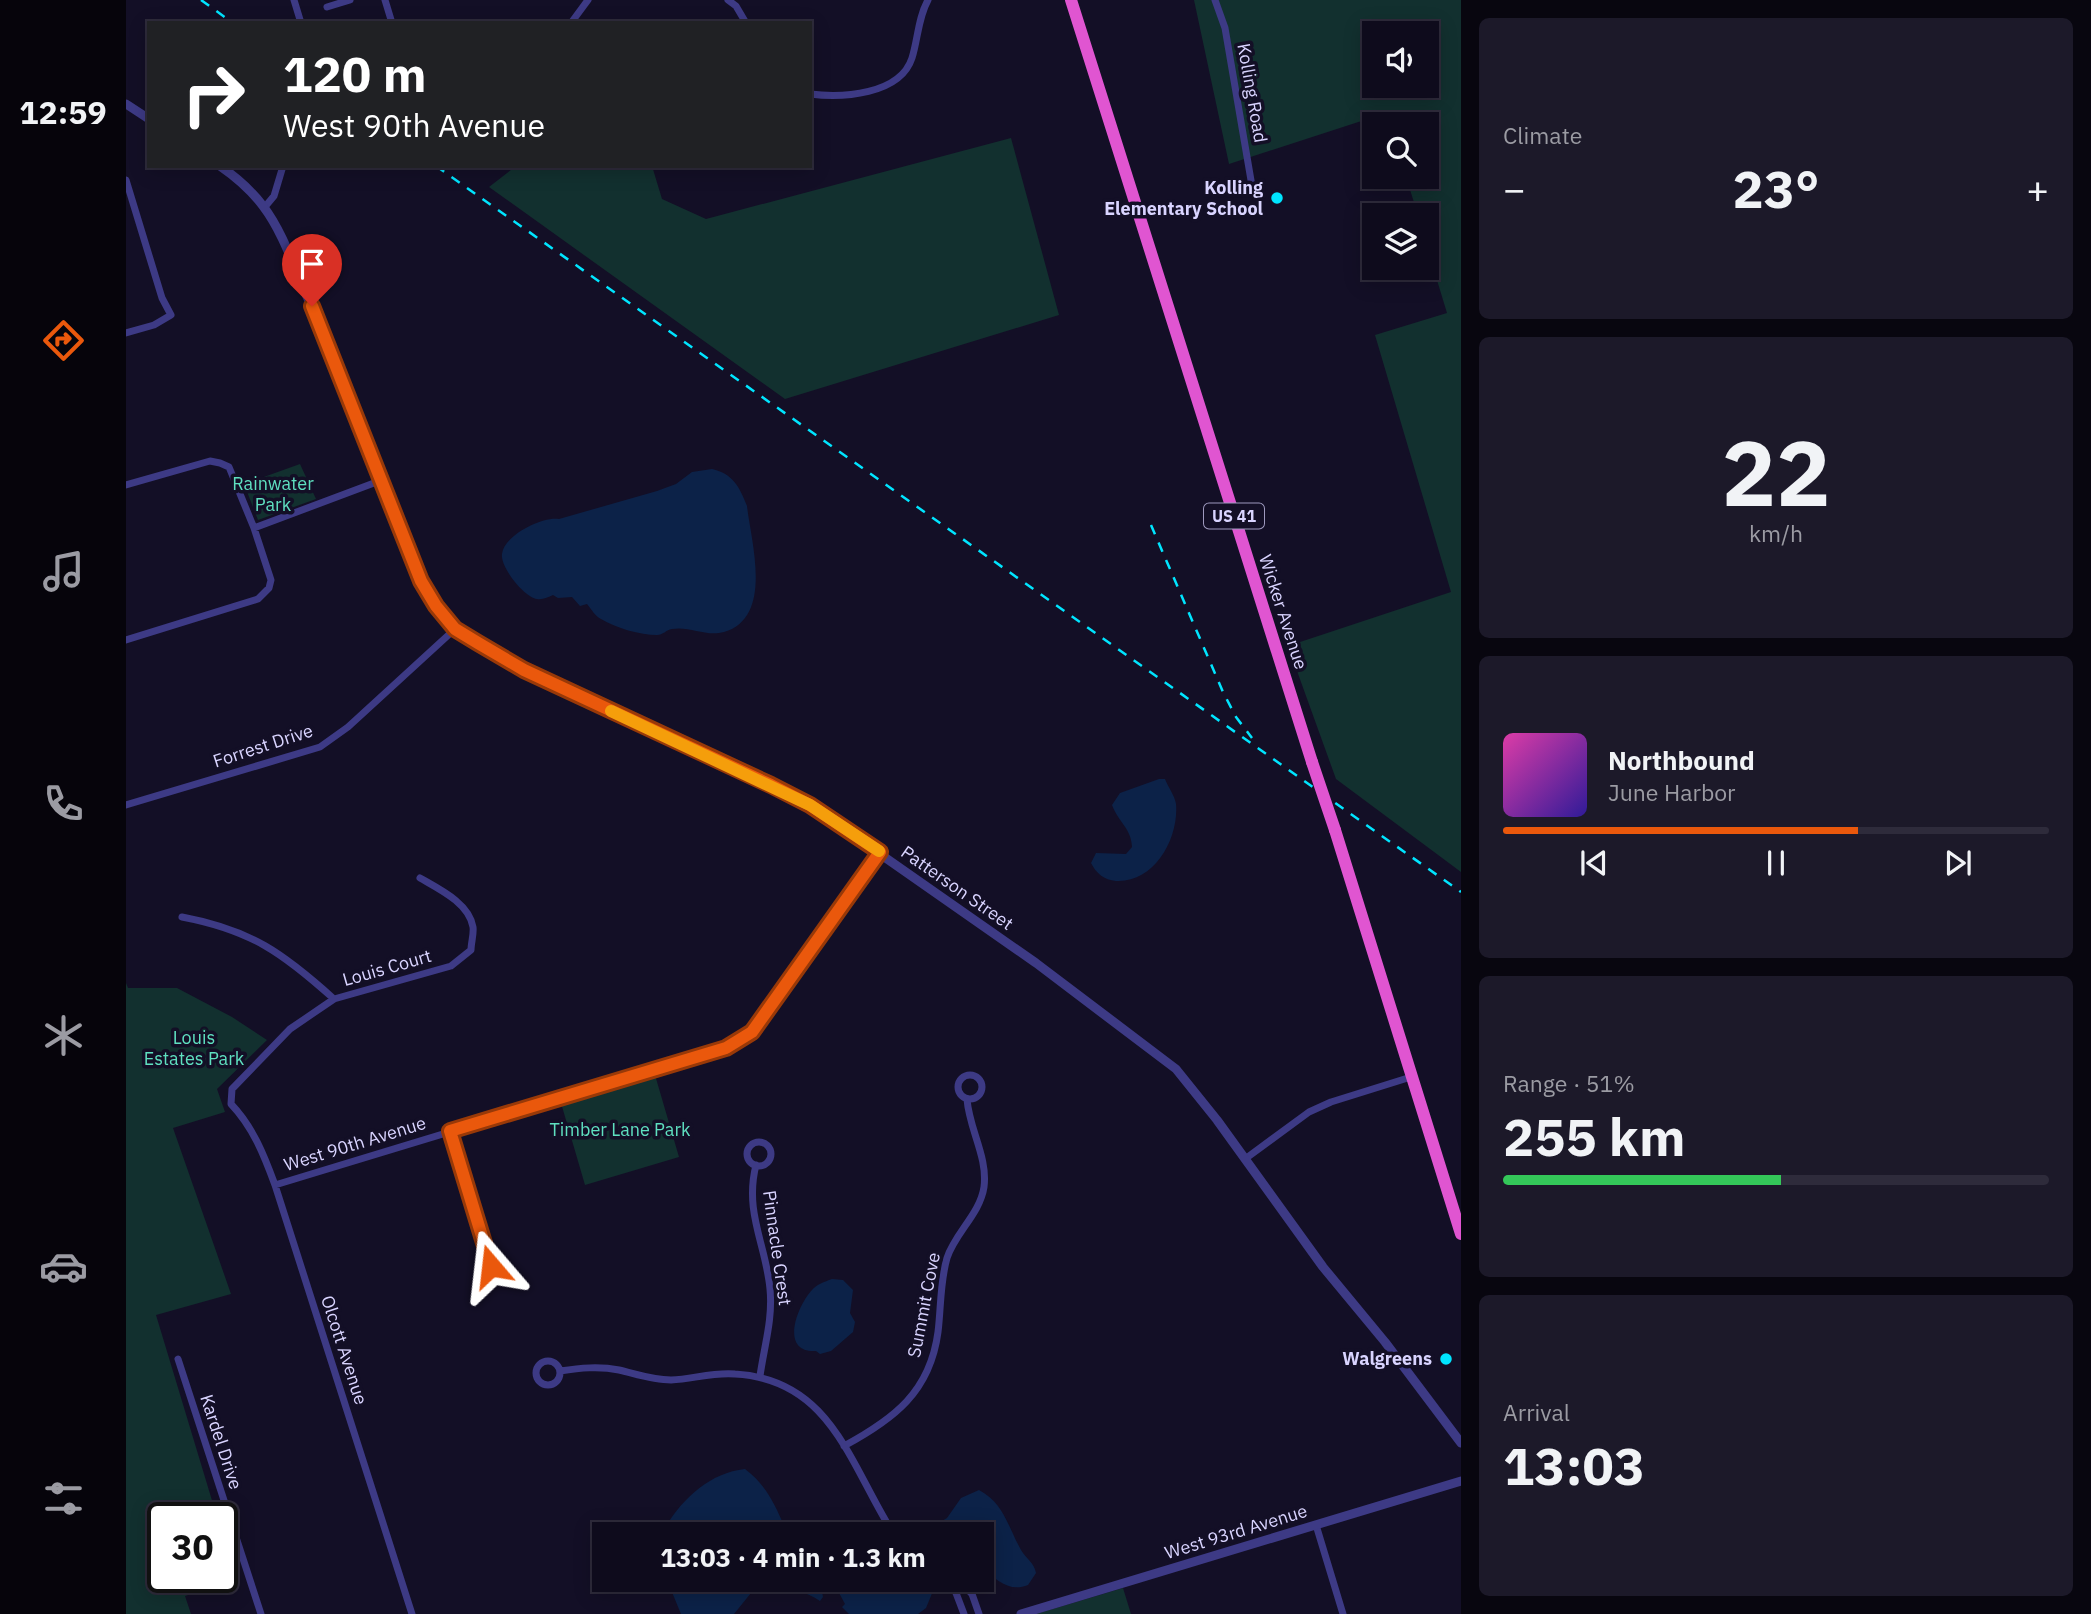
<!DOCTYPE html>
<meta charset="utf-8">
<style>
:root{--surface:#0e0b1c;--page:#1c1929;--text:#f1f3f6;--muted:#9b9ba3;--line:#2e2b3b;--accent:#ea580c}
body{margin:0;font-family:"IBM Plex Sans",sans-serif;background:var(--page);color:var(--text);height:100vh;display:flex;flex-direction:column;font-size:26px;white-space:nowrap}
*{box-sizing:border-box;margin:0}
p{font-size:23px;color:var(--muted)}
.icon{flex:none;width:38px;height:38px;fill:none;stroke:currentColor;stroke-width:2;stroke-linecap:round;stroke-linejoin:round}
.map{position:relative;flex:1;overflow:hidden}
.drawer{display:flex;flex-direction:column;gap:18px;padding:18px;background:#08060f;width:630px}
.drawer>*{flex:none}
.banner{position:absolute;left:21px;top:21px;width:665px;height:147px;border-radius:0px;box-shadow:0 4px 18px #0003,0 0 0 2px var(--line);background:#202124;color:#fff;overflow:hidden}
.tools{position:absolute;left:1236px;top:21px;display:grid;gap:14px}
.tools a{display:grid;place-items:center;width:77px;height:77px;border-radius:0px;background:var(--surface);box-shadow:0 4px 18px #0003,0 0 0 2px var(--line);font-size:35px}
.speed{position:absolute;left:21px;top:1502px;display:flex;gap:14px;font-size:35px;font-weight:700;text-align:center}
.speed>*{display:grid;place-content:center;width:91px;height:91px;border-radius:50%;background:var(--surface);box-shadow:0 4px 18px #0003,0 0 0 2px var(--line);line-height:1}
.speed .limit{border:4px solid #111;border-radius:10px;background:#fff;color:#111}
.pin{position:absolute;display:grid;place-items:center;width:60px;height:60px;color:#fff;margin:-72px -30px;border-radius:50% 50% 50% 0;rotate:-45deg;box-shadow:0 0 7px #0007}
.pin .icon{rotate:45deg}
.me{position:absolute;width:77px;margin:-38px;rotate:343deg;stroke-linejoin:round;filter:drop-shadow(0 0 5px #0008)}
.turn{display:flex;align-items:center;gap:24px;height:147px;padding:0 21px;font-size:32px}
.turn .icon{width:91px;height:91px;stroke-width:2.5}
.turn b{display:block;font-size:49px;line-height:60px}
.big{font-size:52px;font-weight:700;line-height:1.1}
.drawer .card{flex:1;display:flex;flex-direction:column;justify-content:center;gap:10px;min-width:0;padding:0 24px;border-radius:10px;background:var(--page)}
.drawer .dial{align-items:center;gap:0}
.dial b{font-size:91px;line-height:1}
.song{display:flex;align-items:center;gap:21px}
.cover{width:84px;height:84px;border-radius:10px;background:linear-gradient(135deg,hsl(320 70% 55%),hsl(250 70% 35%))}
.played{height:7px;border-radius:4px;background:linear-gradient(90deg,var(--accent) 65%,var(--line) 65%)}
.keys{display:flex;justify-content:space-around;direction:ltr}
.heat{display:flex;justify-content:space-between;align-items:center;font-size:38px;direction:ltr}
.charge{height:10px;border-radius:5px;background:linear-gradient(90deg,#34c759 51%,var(--line) 0)}
.trip{position:absolute;left:466px;top:1522px;width:402px;height:70px;border-radius:0px;background:var(--surface);box-shadow:0 4px 18px #0003,0 0 0 2px var(--line);font-weight:700;line-height:70px;text-align:center}
main{display:flex;flex:1;min-height:0}
.menu{display:flex;flex-direction:column;width:126px;justify-content:space-around;align-items:center;background:#06040b;color:var(--muted)}
.menu .icon{width:49px;height:49px}
.menu .on{color:var(--accent)}
.menu b{font-size:32px;color:var(--text)}
.map>svg:first-child{display:block}
.green{fill:#12302f;fill-rule:evenodd}
.water{fill:#0c2248}
.lines{fill:none;stroke-linecap:round;stroke-linejoin:round}
.minor{stroke:#3d3a85;stroke-width:7}
.tertiary{stroke:#3d3a85;stroke-width:9}
.trunk{stroke:#e055d1;stroke-width:12}
.rail{stroke:#00e5ff;stroke-width:2.5;stroke-dasharray:10 9;stroke-linecap:butt}
.trunk-bridge{stroke:#e055d1;stroke-width:12}
.route-casing{stroke:#983908;stroke-width:18}
.route{stroke:#ea580c;stroke-width:12}
.slow{stroke:#f59e0b;stroke-width:12}
.poi-dot{fill:#00e5ff;stroke:#130f26;stroke-width:2.5}
.labels{text-anchor:middle;stroke-width:7;stroke-linejoin:round;paint-order:stroke}
.shield{fill:#130f26;stroke:#9e99be;stroke-width:2}
.shield-label{font-size:16px;font-weight:bold;fill:#d9d4ff}
.street-label{font-size:18px;fill:#d9d4ff;stroke:#130f26}
.poi-label{font-size:18px;font-weight:bold;fill:#d9d4ff;stroke:#130f26;text-anchor:end}
.park-label{font-size:18px;fill:#5fe0c0;stroke:#130f26}
</style>
<main>
<nav class="menu">
<b>12:59</b>
<svg class="icon on" aria-label="directions" viewBox="0 0 24 24"><path d="M12 3l9 9-9 9-9-9zM9 14v-3h6M13 9l2 2-2 2"/></svg>
<svg class="icon" aria-label="music" viewBox="0 0 24 24"><path d="M9 18V5l10-2v13"/><circle cx="6" cy="18" r="3"/><circle cx="16" cy="16" r="3"/></svg>
<svg class="icon" aria-label="phone" viewBox="0 0 24 24"><path d="M5 4h4l2 5-3 2q2 4 5 5l2-3 5 2v4C11 20 4 13 5 4z"/></svg>
<svg class="icon" aria-label="climate" viewBox="0 0 24 24"><path d="M12 3v18M4 7l16 10M4 17L20 7"/></svg>
<svg class="icon" aria-label="car" viewBox="0 0 24 24"><path d="M5 17H2v-5l4-1 3-4h7l3 4 3 1v5h-3M9 17h6M6 11h13"/><circle cx="7" cy="17" r="2"/><circle cx="17" cy="17" r="2"/></svg>
<svg class="icon" aria-label="filters" viewBox="0 0 24 24"><path d="M4 7h16M4 17h16"/><circle cx="9" cy="7" r="2"/><circle cx="15" cy="17" r="2"/></svg>
</nav>
<div class="map">
<svg width="1335" height="1614" viewBox="0 0 1335 1614">
<rect width="100%" height="100%" fill="#130f26"/>
<path class="green" d="M1068,0H1335V872L1210,779L1162,646L1325,592L1249,335L1321,313L1300,244V215H1292L1280,177H1300V124H1264L1260,113L1103,164ZM1248,33H1300V86H1248Z
M885,138L933,315L659,399L363,187L390,166H526L536,199L580,219Z
M174,464L190,499L132,520L118,484Z
M0,983L2,988H51L106,1017L141,1040L91,1089L99,1112L47,1128L105,1294L30,1315L91,1517H37V1577H96V1533L110,1580L59,1596L65,1614H0Z
M529,1075L553,1157L459,1185L435,1103Z
M997,1588L1005,1614H910Z"/>
<path class="water" d="M586,469C607,474 613,486 621,506C625,542 648,617 598,632C580,637 564,626 546,629C540,630 537,635 531,635C514,635 490,628 475,619C469,616 466,610 461,604L454,606L446,597L432,598L427,595C422,597 417,600 411,599C398,597 374,567 376,554C378,535 417,516 433,519L531,491L550,484L566,472Z
M1033,779H1039C1042,787 1049,796 1050,804C1053,839 1028,883 990,881C978,880 970,873 965,863L970,853L1000,854L1006,847C1005,828 993,823 986,805L994,793Z
M706,1279L717,1280L727,1290L724,1313L729,1322L727,1332L705,1351L694,1354L690,1351C653,1353 671,1306 686,1290C691,1284 698,1282 706,1279Z
M619,1469C642,1486 651,1509 662,1535H535C552,1503 581,1473 619,1469Z
M853,1490C878,1503 882,1527 895,1550C900,1559 908,1562 910,1573L902,1585C883,1593 870,1579 856,1568V1535H812L806,1527L821,1518L835,1498Z
M541,1580H691L695,1586L697,1597L694,1601C677,1588 649,1587 629,1588L608,1614H555Z
M724,1580H770L786,1591L791,1592L809,1584L813,1588L807,1591L800,1608L792,1614H723L716,1607L719,1604L711,1589Z"/>
<g class="lines">
<path class="minor" d="M168,0L175,23
M259,0L266,23
M602,0L610,6L620,23
M1089,0L1099,28L1127,192
M201,7L224,0
M445,23L462,0
M684,94C716,98 774,95 786,58C792,39 792,18 802,0
M0,180L36,298L45,315L28,325L0,333
M138,208L148,196L157,166
M0,485L84,461L94,463L103,467L128,528L145,580L143,588L132,599L0,640
M128,528L256,480
M0,805L194,747L222,727L329,629
M56,917C125,930 157,953 208,999
M832 1087a12 12 0 1 1 24 0a12 12 0 1 1-24 0Z
M324,1131L365,1266
M621 1154a12 12 0 1 1 24 0a12 12 0 1 1-24 0Z
M1119,1159L1183,1112L1205,1102L1285,1077
M630,1165C618,1212 640,1245 644,1289C647,1319 638,1347 634,1376
M149,1185L600,1048L627,1032L754,852
M52,1359L135,1614
M410 1373a12 12 0 1 1 24 0a12 12 0 1 1-24 0Z
M434,1371C454,1368 473,1366 493,1370C510,1374 527,1380 545,1380C567,1379 587,1372 609,1374C703,1379 723,1461 764,1528
M718,1446C768,1419 804,1392 812,1332C815,1308 814,1282 821,1258C829,1233 854,1214 858,1187C862,1157 843,1129 841,1099
M1190,1525L1217,1614
M767,1535L764,1528L774,1535
M821,1580L830,1593L838,1614
M833,1580L846,1594L853,1614
M286,1614L149,1185C138,1155 127,1127 105,1104L106,1089L164,1029L208,999L325,966L345,950C345,943 348,934 347,927C343,903 313,889 294,878"/>
<path class="tertiary" d="M0,104L23,119
M94,166C110,177 125,190 137,206C156,231 167,264 179,292C223,387 254,486 295,581L310,606L329,629L398,670L684,805L910,963L1050,1069L1091,1120L1197,1267L1259,1342L1335,1443
M895,1614L1335,1481"/>
<path class="trunk" d="M945,0L1186,762
M1209,830L1335,1234"/>
<path class="rail" d="M75,0L107,23
M310,166L1335,892
M1025,525L1097,692L1110,717L1126,738"/>
<path class="trunk-bridge" d="M1186,762L1209,830"/>
</g>
<g class="lines">
<g class="route-casing">
<path id="route" d="M186,306L295,581L310,606L329,629L352,643L398,670L645,785L684,805L754,852L626,1032L600,1048L324,1131L365,1266"/>
</g>
<use href="#route" class="route"/>
<path class="slow" d="M485,711L684,805L753,851"/>
</g>
<g class="poi-dot">
<circle cx="1151" cy="198" r="7"/>
<circle cx="1320" cy="1359" r="7"/>
</g>
<g class="labels">
<rect class="shield" x="1078" y="503.5" width="60" height="25" rx="5"/>
<g class="shield-label">
<text x="1108" y="522">US 41</text>
</g>
<g class="street-label">
<text transform="translate(1126 93) rotate(80)" y="6">Kolling Road</text>
<text transform="translate(1157 612) rotate(72)" y="6">Wicker Avenue</text>
<text transform="translate(137 746) rotate(-18)" y="6">Forrest Drive</text>
<text transform="translate(831 888) rotate(35)" y="6">Patterson Street</text>
<text transform="translate(261 968) rotate(-16)" y="6">Louis Court</text>
<text transform="translate(229 1144) rotate(-17)" y="6">West 90th Avenue</text>
<text transform="translate(651 1248) rotate(82)" y="6">Pinnacle Crest</text>
<text transform="translate(798 1305) rotate(-79)" y="6">Summit Cove</text>
<text transform="translate(218 1350) rotate(72)" y="6">Olcott Avenue</text>
<text transform="translate(95 1442) rotate(72)" y="6">Kardel Drive</text>
<text transform="translate(1110 1532) rotate(-17)" y="6">West 93rd Avenue</text>
</g>
<g class="poi-label">
<text x="1137" y="194">Kolling<tspan x="1137" dy="21">Elementary School</tspan></text>
<text x="1306" y="1365">Walgreens</text>
</g>
<g class="park-label">
<text x="147" y="490">Rainwater<tspan x="147" dy="21">Park</tspan></text>
<text x="68" y="1044">Louis<tspan x="68" dy="21">Estates Park</tspan></text>
<text x="494" y="1136">Timber Lane Park</text>
</g>
</g>
</svg>
<div class="tools">
<a><svg class="icon" aria-label="sound" viewBox="0 0 24 24"><path d="M4 9h4l5-4v14l-5-4H4zM17 9q2 3 0 6"/></svg></a>
<a><svg class="icon" aria-label="search" viewBox="0 0 24 24"><circle cx="10" cy="10" r="6"/><path d="M15 15l6 6"/></svg></a>
<a><svg class="icon" aria-label="layers" viewBox="0 0 24 24"><path d="M12 4l9 5-9 5-9-5zM3 14l9 5 9-5"/></svg></a>
</div>
<div class="speed"><div class="limit">30</div></div>
<div class="pin" style="left:186px;top:306px;background:#d93025"><svg class="icon" aria-label="arrive" viewBox="0 0 24 24"><path d="M6 21V4h12l-3 4 3 4H6"/></svg></div>
<svg class="me" style="left:365px;top:1266px" viewBox="-20 -20 40 40"><path d="M0-17L14 15 0 8-14 15z" fill="#ea580c" stroke="#fff" stroke-width="4"/></svg>
<div class="trip">13:03 · 4 min · 1.3 km</div>
<div class="banner">
<div class="turn"><svg class="icon" aria-label="right" viewBox="0 0 24 24"><path d="M7 20v-9h11M14 6l5 5-5 5"/></svg><div><b>120 m</b>West 90th Avenue</div></div>
</div>
</div>
<section class="drawer">
<div class="card"><p>Climate</p>
<div class="heat"><a>−</a><b class="big">23°</b><a>+</a></div>
</div>
<div class="card dial"><b>22</b><p>km/h</p></div>
<div class="card">
<div class="song"><i class="cover"></i><div><b>Northbound</b><p>June Harbor</p></div></div>
<div class="played"></div>
<div class="keys"><svg class="icon" aria-label="previous" viewBox="0 0 24 24"><path d="M18 5L8 12l10 7zM5 5v14"/></svg><svg class="icon" aria-label="pause" viewBox="0 0 24 24"><path d="M8 5v14M16 5v14"/></svg><svg class="icon" aria-label="next" viewBox="0 0 24 24"><path d="M6 5l10 7-10 7zM19 5v14"/></svg></div>
</div>
<div class="card"><p>Range · 51%</p><b class="big">255 km</b><div class="charge"></div></div>
<div class="card"><p>Arrival</p><b class="big">13:03</b></div>
</section>
</main>
